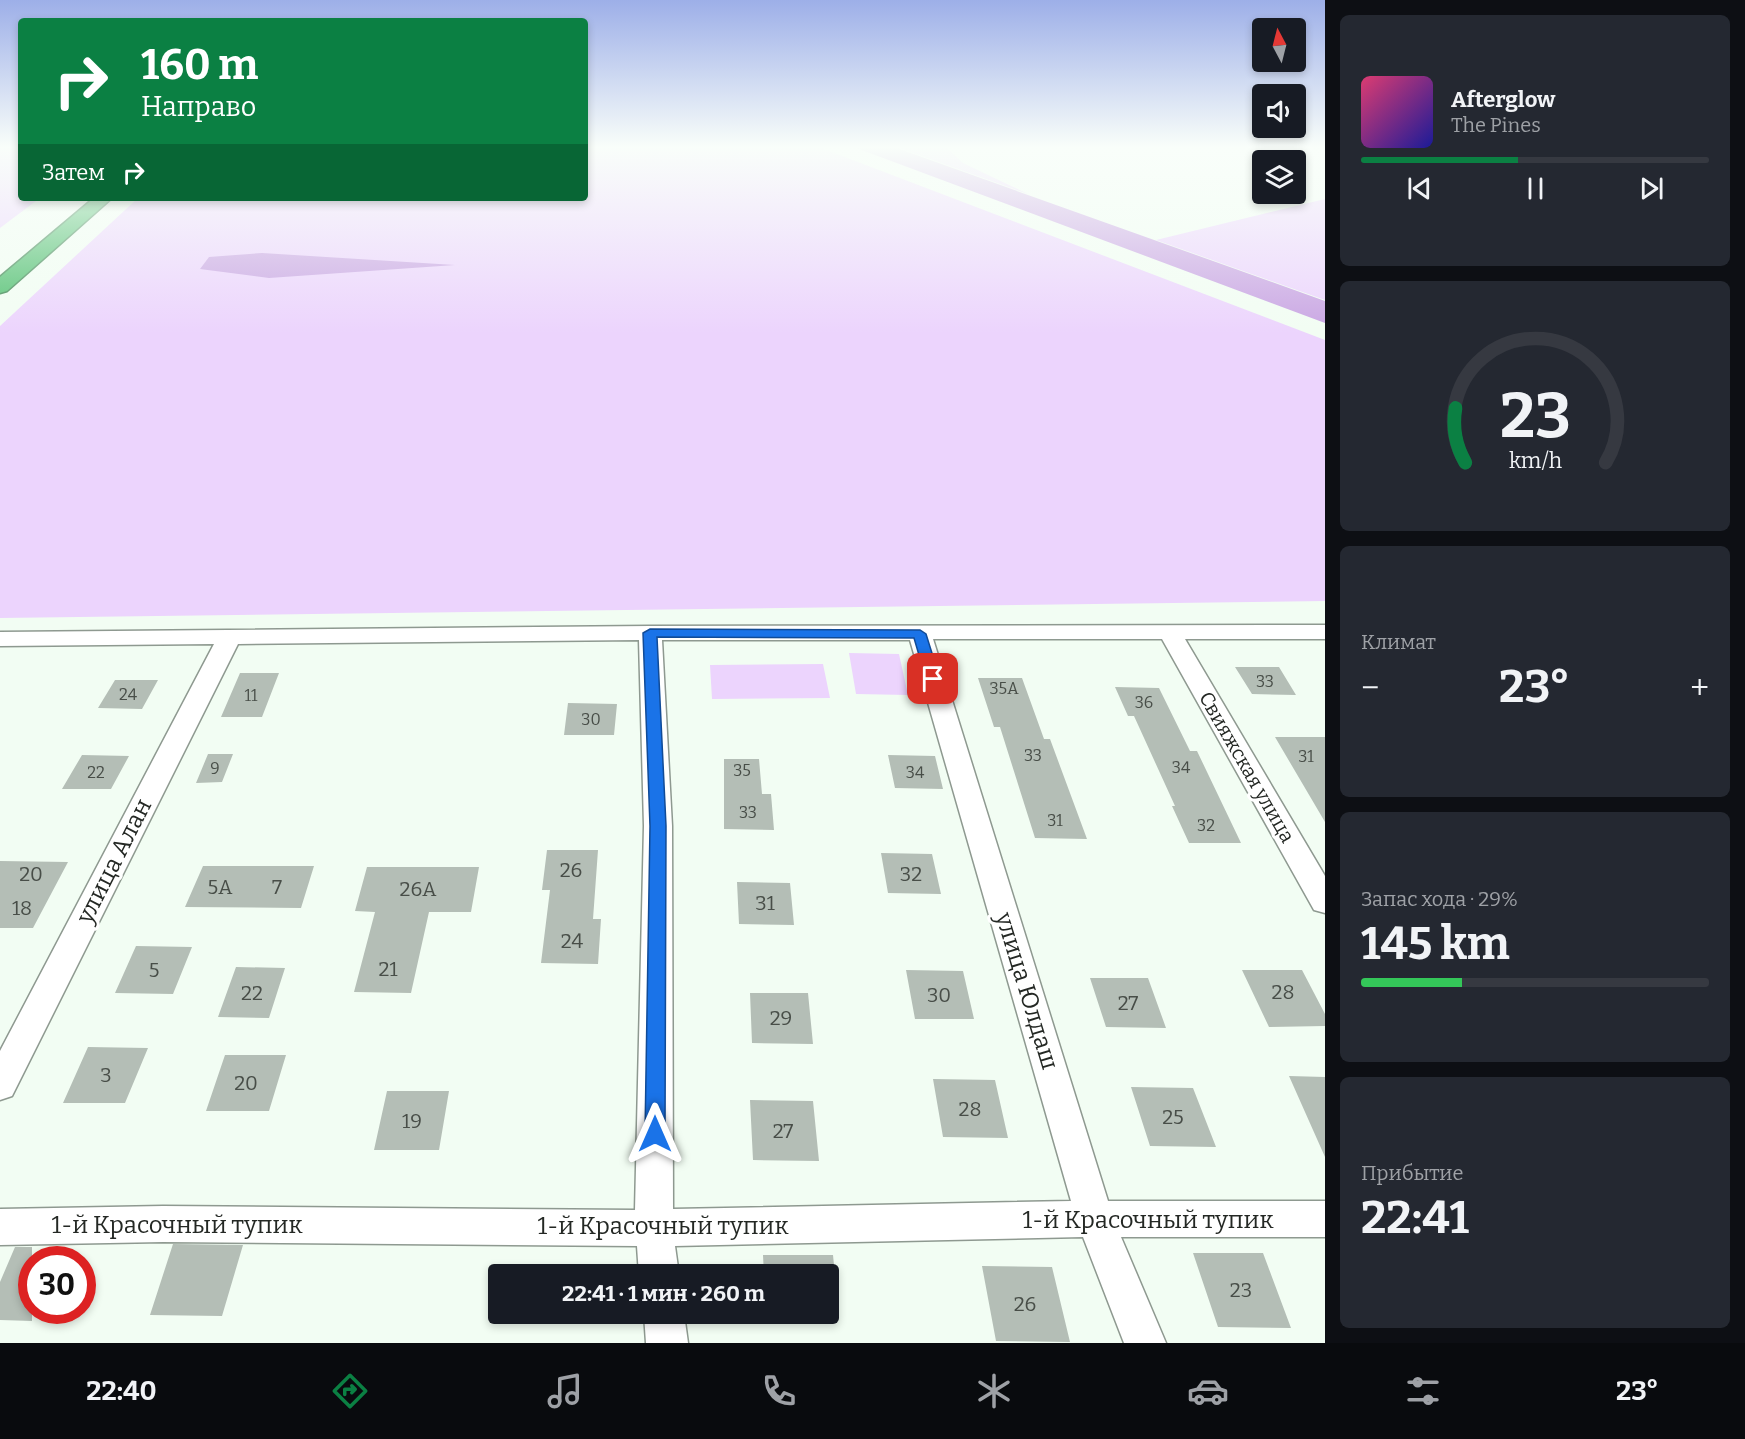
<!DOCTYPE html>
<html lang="ru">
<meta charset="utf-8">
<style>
:root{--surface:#171b24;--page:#242831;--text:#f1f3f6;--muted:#9ea1a6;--line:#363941;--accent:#0b8043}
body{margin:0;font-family:Bitter,serif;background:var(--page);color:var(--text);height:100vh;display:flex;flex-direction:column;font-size:22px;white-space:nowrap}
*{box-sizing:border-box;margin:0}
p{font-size:20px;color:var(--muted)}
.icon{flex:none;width:33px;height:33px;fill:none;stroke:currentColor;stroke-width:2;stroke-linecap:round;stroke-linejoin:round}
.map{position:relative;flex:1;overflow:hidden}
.drawer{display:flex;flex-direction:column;gap:15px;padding:15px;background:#0d0f14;width:420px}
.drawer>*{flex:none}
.top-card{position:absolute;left:18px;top:18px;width:570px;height:183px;border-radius:6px;box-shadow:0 3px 9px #0003;background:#0b8043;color:#fff;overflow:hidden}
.needle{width:39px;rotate:353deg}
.controls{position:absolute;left:1252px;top:18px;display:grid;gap:12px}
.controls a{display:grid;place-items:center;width:54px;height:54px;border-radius:6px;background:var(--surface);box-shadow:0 3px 9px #0003;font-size:30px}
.speed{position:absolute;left:18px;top:1246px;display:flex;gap:12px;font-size:30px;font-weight:700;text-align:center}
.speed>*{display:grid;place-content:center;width:78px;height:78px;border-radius:50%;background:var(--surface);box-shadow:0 3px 9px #0003;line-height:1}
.speed .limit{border:9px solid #d22;background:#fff;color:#111}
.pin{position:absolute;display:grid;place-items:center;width:51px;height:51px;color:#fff;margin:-26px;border-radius:12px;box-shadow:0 3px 9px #0006}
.me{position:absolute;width:66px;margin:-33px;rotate:0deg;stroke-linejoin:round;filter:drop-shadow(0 0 4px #0008)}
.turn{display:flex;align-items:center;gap:21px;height:126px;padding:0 24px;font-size:27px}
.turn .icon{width:78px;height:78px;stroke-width:2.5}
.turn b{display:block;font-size:42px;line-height:51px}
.then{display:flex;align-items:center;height:57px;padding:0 24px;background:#0003;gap:12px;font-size:22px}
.big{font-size:45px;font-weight:700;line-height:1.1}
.drawer .card{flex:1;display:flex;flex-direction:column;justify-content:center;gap:9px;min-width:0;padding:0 21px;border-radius:9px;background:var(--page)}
.drawer .dial{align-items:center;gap:0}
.dial svg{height:156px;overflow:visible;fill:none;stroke:var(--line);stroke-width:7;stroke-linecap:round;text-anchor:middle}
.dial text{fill:var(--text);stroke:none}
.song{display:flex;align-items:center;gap:18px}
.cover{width:72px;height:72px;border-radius:9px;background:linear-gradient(135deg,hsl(340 70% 55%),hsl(240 70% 35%))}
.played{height:6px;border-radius:3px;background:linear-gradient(90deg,var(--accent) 45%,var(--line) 45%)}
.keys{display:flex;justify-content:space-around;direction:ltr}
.heat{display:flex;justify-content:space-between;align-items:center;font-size:33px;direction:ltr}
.charge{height:9px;border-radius:4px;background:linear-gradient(90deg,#34c759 29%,var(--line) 0)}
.trip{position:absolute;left:488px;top:1264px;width:351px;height:60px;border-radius:6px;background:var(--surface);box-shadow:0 3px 9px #0003;font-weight:700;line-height:60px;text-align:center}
.menu{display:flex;height:96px;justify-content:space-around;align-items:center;background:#090b0e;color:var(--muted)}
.menu .icon{width:42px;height:42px}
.menu .current{color:var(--accent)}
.menu b{font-size:27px;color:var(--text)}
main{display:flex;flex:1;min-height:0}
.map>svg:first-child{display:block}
.green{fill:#ecd4fd}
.forest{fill:#c9a5e3}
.building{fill:#b4beb6}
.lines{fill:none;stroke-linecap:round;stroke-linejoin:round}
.street-casing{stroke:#8e9990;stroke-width:3}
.highway-casing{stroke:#428a56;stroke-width:3}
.street{fill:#fff;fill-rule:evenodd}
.highway{fill:#52bf71;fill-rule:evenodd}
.route{fill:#1a73e8;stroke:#114b97;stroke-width:1.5}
.labels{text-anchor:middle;stroke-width:6;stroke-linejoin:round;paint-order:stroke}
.number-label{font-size:16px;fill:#484e48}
.street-label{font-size:20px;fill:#242824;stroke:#fff}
.near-number-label{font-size:20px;fill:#484e48}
.near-street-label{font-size:24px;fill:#242824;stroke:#fff}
</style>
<main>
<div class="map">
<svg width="1325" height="1343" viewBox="0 0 1325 1343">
<rect width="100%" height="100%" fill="#f2fdf3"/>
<path class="green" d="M0,146H21V198H40L0,228Z
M585,146H816L1325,340V601L0,618V326L138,198H585Z
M894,146H945L963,163L1028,194Z
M1325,199V300L1156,240Z
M849,653L899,654L908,695L856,694Z
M823,664L830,698L712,699L710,665Z"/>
<path class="forest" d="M851,146H891L1325,301V323Z
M262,253L455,265L269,278L200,269L209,257Z"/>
<path class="building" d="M1235,667H1279L1296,695L1252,694Z
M240,673H279L262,717H221Z
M978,678H1022L1044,739H1050L1087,839L1035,838L1000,727H994Z
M115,680H158L142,709L98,708Z
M1115,687L1159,688L1190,751H1197L1241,843H1189L1172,806H1175L1134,716H1128Z
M568,703L617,704L614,735H564Z
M1275,737H1325V822Z
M208,754H233L222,782L196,783Z
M82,755L129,756L111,789H62Z
M888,755L935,756L943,789L895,788Z
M724,759H759L762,794H771L774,830L724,829Z
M547,850H598L593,919H601L598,964L541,963L550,890H542Z
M881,853L932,854L941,894L888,893Z
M0,861L68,862L33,928H0Z
M203,866H314L301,908L185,907Z
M367,867H479L471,912H429L411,993L354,992L375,912L355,911Z
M737,882L790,883L794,925L739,924Z
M136,946L192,947L173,994L115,993Z
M236,967L285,968L269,1018L218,1017Z
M906,970L963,971L974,1019H915Z
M1242,970H1302L1325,1014V1026L1269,1027Z
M1090,978H1148L1166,1028L1106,1027Z
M750,993H808L813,1044L752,1043Z
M88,1047L148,1048L125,1103H63Z
M225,1055H286L269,1111H206Z
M1289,1076L1325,1077V1157Z
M933,1079L995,1080L1008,1138L943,1137Z
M1131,1087L1193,1088L1216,1147L1150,1146Z
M387,1091H449L439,1150H374Z
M750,1100L813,1101L819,1161L753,1160Z
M173,1244L243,1245L222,1316L150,1315Z
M15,1247H32V1321L0,1320V1282Z
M1193,1253H1263L1291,1328L1218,1327Z
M763,1255H833L835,1275H764Z
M982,1266L1052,1267L1070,1342L996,1341Z"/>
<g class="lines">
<g class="street-casing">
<path id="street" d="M1325,625V639H1185L1325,876V913L1314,910L1162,639H933L1108,1201H1325V1237H1121L1166,1343H1124L1083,1237L675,1246L679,1275H639L637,1246L163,1242L0,1245V1209L163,1206L635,1210L644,826L639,640L238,644L12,1096L0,1100V1051L214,644L0,646V632L650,626ZM662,640H910L1071,1201L673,1209L672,826Z
M644,1314H684L688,1343H646Z"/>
</g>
<g class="highway-casing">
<path id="highway" d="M94,198H112L7,291L0,293V277Z"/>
</g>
<use href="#street" class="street"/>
<use href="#highway" class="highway"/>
</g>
<linearGradient id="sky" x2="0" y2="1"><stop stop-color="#9dafe8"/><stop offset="0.44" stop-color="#f9fefa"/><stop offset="1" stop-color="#f9fefa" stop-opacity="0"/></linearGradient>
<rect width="1325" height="334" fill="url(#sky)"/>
<path class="route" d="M650,629L920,630L926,634L940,679L933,683L926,679L914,638L657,637L666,826L665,1134L662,1140L655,1143L648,1140L645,1134L650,826L643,633Z"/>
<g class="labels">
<g class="number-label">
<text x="1265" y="687">33</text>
<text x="1004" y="694">35А</text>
<text x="128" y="700">24</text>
<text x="251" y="701">11</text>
<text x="1144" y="708">36</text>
<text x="591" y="725">30</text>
<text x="1033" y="761">33</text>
<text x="1306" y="762">31</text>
<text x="1181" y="773">34</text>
<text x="215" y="774">9</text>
<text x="742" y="776">35</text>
<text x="96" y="778">22</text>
<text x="915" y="778">34</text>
<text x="748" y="818">33</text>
<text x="1055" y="826">31</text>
<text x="1206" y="831">32</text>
</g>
<g class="street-label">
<text transform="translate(1247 767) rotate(60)" y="7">Свияжская улица</text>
</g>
<g class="near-number-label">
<text x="571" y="877">26</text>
<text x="31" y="881">20</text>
<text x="911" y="881">32</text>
<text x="220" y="894">5А</text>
<text x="277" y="894">7</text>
<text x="418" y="896">26А</text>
<text x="765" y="910">31</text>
<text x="22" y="915">18</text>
<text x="572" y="948">24</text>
<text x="388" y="976">21</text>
<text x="154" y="977">5</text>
<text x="1283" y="999">28</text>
<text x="252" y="1000">22</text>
<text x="939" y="1002">30</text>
<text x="1128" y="1010">27</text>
<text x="781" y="1025">29</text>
<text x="106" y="1082">3</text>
<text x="246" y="1090">20</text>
<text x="970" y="1116">28</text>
<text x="1173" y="1124">25</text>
<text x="412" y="1128">19</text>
<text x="783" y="1138">27</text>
<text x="1241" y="1297">23</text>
<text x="1025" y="1311">26</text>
</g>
<g class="near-street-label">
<text transform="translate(114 861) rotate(-63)" y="8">улица Алан</text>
<text transform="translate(1027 991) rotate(73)" y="8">улица Юлдаш</text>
<text x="1148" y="1228">1-й Красочный тупик</text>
<text x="177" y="1233">1-й Красочный тупик</text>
<text x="663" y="1234">1-й Красочный тупик</text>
</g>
</g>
</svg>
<div class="controls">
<a><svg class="needle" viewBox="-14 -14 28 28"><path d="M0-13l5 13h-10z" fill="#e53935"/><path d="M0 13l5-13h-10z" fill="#9ea1a6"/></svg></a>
<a><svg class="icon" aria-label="sound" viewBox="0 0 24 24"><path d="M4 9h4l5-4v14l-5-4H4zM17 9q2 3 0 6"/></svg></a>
<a><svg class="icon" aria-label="layers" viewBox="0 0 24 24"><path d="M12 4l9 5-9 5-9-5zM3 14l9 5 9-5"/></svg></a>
</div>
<div class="speed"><div class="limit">30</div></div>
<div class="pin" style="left:933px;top:679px;background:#d93025"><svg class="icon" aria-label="arrive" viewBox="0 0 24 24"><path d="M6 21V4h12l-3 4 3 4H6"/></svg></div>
<svg class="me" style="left:655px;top:1134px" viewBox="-20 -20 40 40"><path d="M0-17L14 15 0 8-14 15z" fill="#1a73e8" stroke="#fff" stroke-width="4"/></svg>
<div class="trip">22:41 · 1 мин · 260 m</div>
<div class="top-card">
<div class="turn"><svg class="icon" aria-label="right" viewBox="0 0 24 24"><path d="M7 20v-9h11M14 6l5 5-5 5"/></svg><div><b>160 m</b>Направо</div></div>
<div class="then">Затем<svg class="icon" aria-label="right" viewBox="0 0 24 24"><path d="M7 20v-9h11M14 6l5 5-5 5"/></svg></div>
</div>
</div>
<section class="drawer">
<div class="card">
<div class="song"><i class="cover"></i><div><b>Afterglow</b><p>The Pines</p></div></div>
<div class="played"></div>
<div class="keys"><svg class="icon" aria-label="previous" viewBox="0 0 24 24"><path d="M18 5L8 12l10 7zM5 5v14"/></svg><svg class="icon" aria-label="pause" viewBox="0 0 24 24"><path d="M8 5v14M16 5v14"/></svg><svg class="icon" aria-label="next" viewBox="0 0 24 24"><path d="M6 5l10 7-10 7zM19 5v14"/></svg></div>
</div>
<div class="card dial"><svg viewBox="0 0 100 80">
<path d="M14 69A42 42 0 1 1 86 69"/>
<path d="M14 69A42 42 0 0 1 9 41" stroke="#0b8043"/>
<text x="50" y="56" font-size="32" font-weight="700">23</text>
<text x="50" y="72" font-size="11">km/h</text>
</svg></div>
<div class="card"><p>Климат</p>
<div class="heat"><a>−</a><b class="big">23°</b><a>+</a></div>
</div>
<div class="card"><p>Запас хода · 29%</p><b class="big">145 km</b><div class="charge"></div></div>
<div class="card"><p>Прибытие</p><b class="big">22:41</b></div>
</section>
</main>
<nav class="menu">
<b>22:40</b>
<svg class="icon current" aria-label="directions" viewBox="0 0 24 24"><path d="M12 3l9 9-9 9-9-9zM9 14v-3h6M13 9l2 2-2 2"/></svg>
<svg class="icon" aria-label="music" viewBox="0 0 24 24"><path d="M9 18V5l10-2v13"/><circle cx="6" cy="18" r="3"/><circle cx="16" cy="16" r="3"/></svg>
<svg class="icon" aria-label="phone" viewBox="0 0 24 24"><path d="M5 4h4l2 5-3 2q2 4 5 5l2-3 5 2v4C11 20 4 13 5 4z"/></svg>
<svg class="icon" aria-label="climate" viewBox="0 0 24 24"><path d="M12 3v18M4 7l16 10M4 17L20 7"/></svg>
<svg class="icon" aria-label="car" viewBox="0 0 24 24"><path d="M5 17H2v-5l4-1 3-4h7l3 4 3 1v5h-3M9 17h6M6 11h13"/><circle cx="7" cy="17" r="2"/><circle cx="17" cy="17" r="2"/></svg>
<svg class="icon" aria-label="filters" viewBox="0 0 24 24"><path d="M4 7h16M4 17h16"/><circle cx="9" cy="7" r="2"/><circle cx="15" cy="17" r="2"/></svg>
<b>23°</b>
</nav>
